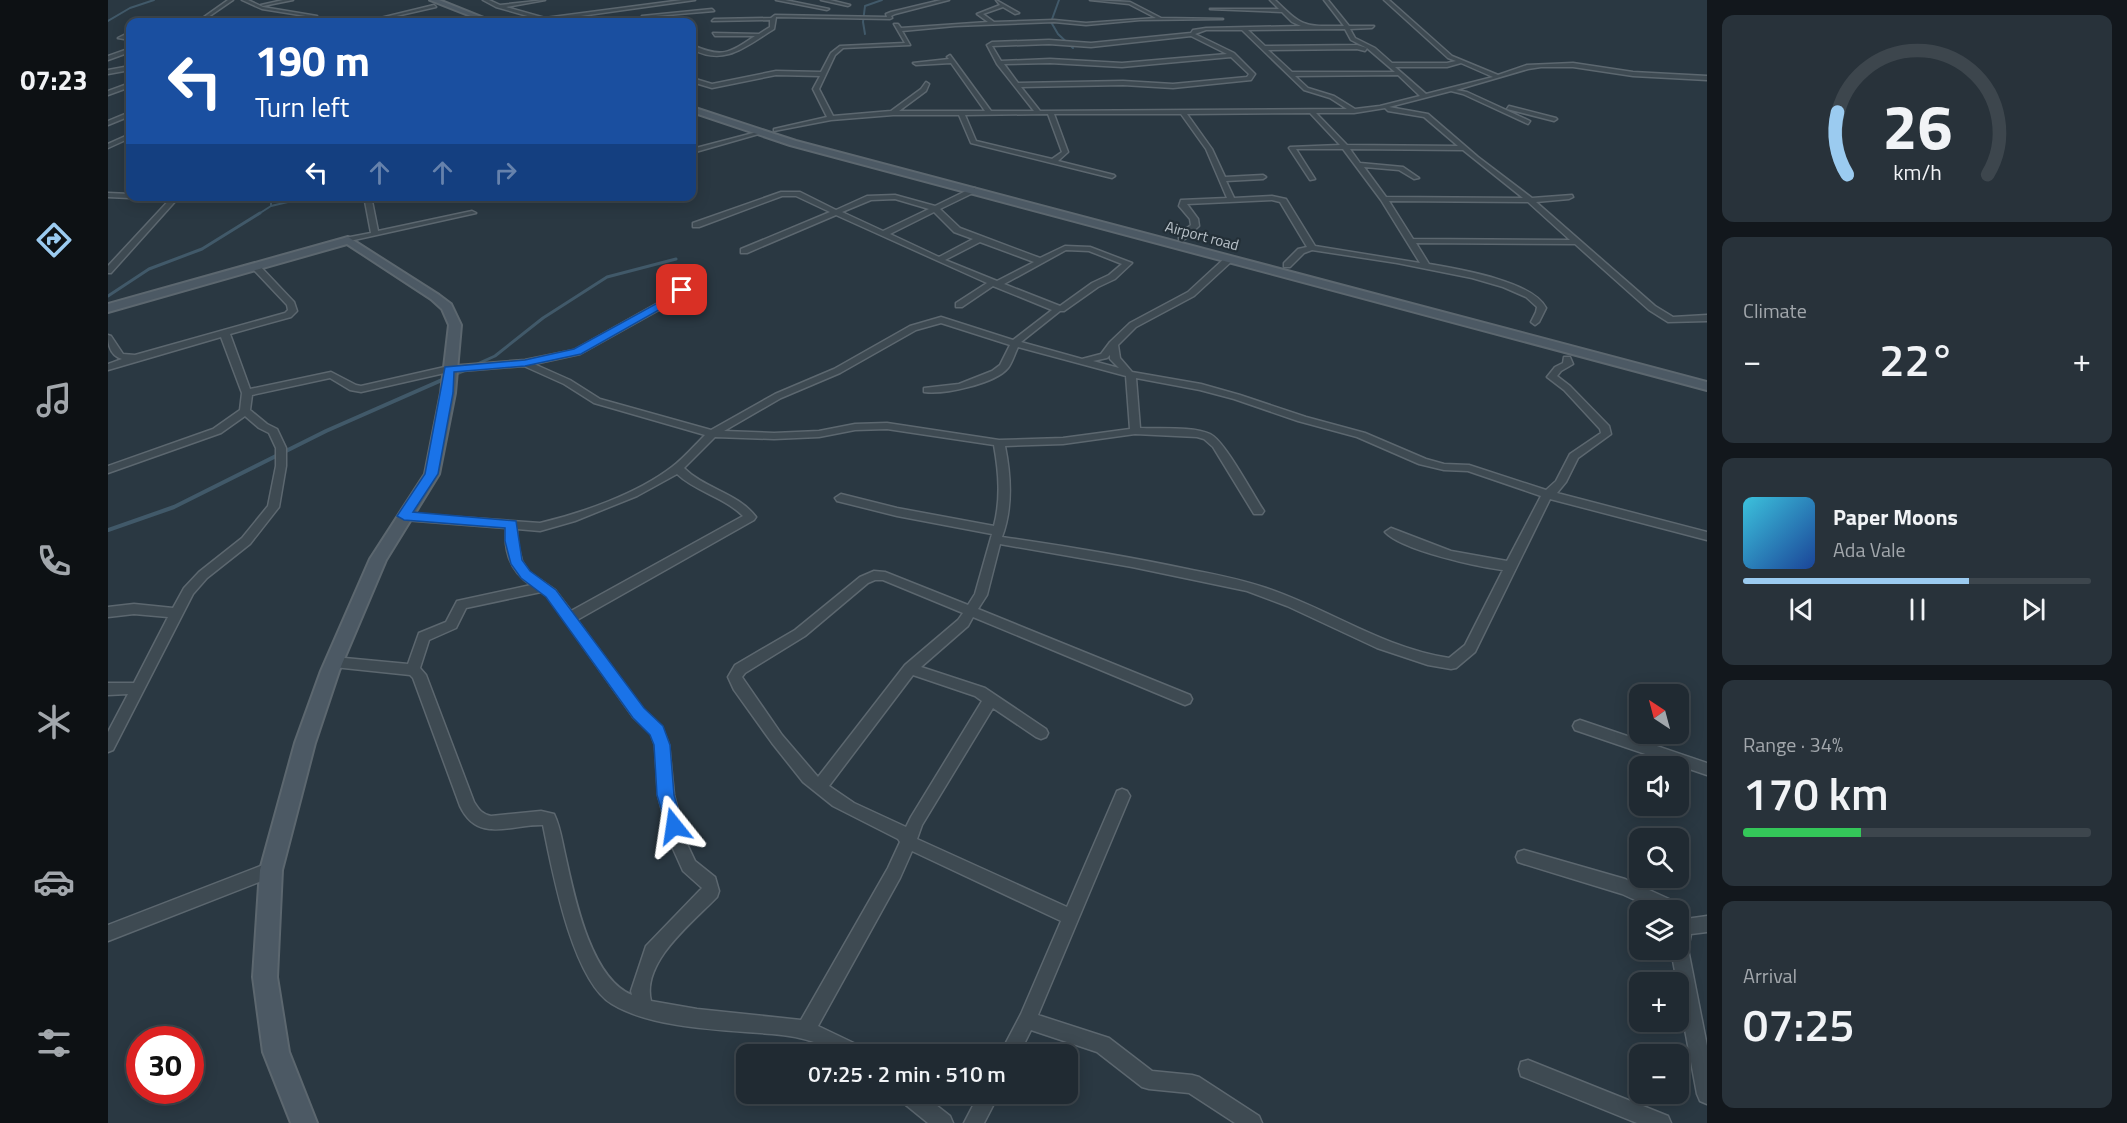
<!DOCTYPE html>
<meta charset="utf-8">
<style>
:root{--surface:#202a32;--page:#28323a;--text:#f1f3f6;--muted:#a2a7ac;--line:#3d464d;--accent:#9bcbf0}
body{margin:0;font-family:"Titillium Web",sans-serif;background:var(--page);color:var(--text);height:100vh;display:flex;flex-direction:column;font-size:22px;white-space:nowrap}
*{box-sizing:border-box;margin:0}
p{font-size:20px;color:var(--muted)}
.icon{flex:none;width:33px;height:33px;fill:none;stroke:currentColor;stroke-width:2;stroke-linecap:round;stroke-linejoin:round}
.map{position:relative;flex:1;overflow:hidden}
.side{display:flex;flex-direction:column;gap:15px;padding:15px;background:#12171c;width:420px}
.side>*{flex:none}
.top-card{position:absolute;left:18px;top:18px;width:570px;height:183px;border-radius:12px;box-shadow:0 3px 15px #0003,0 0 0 2px var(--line);background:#1a4fa0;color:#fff;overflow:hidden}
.needle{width:39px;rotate:324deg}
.controls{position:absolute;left:1521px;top:684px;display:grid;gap:12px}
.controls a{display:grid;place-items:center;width:60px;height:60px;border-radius:12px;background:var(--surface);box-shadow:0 3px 15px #0003,0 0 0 2px var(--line);font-size:30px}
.speed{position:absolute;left:18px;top:1026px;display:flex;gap:12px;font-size:30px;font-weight:700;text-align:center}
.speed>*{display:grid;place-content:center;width:78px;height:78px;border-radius:50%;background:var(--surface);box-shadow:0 3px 15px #0003,0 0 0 2px var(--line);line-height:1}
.speed .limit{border:9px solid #d22;background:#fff;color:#111}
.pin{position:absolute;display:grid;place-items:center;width:51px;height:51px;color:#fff;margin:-26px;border-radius:12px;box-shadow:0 3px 9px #0006}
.me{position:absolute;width:66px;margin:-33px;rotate:345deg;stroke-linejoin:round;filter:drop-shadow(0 0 4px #0008)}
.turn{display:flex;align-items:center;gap:21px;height:126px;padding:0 30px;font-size:27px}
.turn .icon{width:78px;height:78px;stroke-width:2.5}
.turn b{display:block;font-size:42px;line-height:51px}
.lanes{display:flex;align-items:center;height:57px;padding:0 30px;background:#0003;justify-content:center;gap:30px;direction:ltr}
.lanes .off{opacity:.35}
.big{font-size:45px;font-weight:600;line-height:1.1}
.side .widget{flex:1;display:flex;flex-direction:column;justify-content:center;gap:9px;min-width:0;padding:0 21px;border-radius:12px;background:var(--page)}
.side .dial{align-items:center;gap:0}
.dial svg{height:156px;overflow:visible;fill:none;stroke:var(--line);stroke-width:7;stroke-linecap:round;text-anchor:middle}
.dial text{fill:var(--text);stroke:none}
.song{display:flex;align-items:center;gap:18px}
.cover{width:72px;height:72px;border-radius:9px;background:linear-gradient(135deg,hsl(190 70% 55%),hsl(220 70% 35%))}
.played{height:6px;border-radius:3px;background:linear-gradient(90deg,var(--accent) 65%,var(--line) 65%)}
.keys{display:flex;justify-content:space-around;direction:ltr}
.heat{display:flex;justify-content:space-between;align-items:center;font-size:33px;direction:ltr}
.charge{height:9px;border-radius:4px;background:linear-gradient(90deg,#34c759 34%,var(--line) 0)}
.trip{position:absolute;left:628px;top:1044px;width:342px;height:60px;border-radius:12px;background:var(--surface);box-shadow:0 3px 15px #0003,0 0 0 2px var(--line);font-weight:600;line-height:60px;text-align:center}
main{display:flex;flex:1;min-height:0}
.tab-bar{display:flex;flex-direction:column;width:108px;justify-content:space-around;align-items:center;background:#0d1114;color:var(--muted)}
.tab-bar .icon{width:42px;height:42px}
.tab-bar .current{color:var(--accent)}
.tab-bar b{font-size:27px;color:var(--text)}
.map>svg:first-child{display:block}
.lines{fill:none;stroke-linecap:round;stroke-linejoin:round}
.stream-far2{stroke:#415969;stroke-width:2}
.stream-far1{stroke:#415969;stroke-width:3}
.stream{stroke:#415969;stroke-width:4}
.minor-casing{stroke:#5c676f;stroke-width:3}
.secondary-casing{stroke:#5c676f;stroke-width:4}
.minor{fill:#3e4a52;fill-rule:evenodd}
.secondary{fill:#4c5964;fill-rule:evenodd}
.route{fill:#1a73e8;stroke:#114b97;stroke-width:1.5}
.labels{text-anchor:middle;stroke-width:4.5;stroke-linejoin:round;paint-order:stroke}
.far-street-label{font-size:15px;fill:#bbc4cb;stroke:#232f37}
</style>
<main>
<nav class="tab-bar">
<b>07:23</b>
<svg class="icon current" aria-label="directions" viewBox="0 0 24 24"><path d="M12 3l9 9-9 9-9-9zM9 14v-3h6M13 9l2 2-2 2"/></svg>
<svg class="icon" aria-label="music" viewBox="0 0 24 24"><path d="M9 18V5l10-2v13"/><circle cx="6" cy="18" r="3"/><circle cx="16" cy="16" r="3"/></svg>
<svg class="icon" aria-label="phone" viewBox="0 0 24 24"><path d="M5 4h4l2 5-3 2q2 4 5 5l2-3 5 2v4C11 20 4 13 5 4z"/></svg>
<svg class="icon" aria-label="climate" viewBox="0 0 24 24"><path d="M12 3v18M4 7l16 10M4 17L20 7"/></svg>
<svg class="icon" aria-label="car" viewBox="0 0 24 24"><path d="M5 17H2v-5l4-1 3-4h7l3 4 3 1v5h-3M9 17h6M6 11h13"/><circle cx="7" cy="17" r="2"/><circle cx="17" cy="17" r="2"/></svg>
<svg class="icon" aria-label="filters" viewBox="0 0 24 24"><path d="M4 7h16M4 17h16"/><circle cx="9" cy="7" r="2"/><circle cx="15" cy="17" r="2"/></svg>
</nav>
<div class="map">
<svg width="1599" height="1123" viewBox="0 0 1599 1123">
<rect width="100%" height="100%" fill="#2a3842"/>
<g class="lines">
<path class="stream-far2" d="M951,0L943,22L950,34L965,48
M0,21L22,8L46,0
M757,34L755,22L757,6L774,0
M163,196V206
M149,215L163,206L205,196"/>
<path class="stream-far1" d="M0,296L41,269L94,249L152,213
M367,365L387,356L435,318L499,277L568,259"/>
<path class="stream" d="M0,530L66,507L218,431L359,369"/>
<g class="minor-casing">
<path id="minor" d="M120,0H125L93,22H89Z
M134,0H140L155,7L209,16L205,22H201L204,17L154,9Z
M175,0H185L155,6L153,5Z
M375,0H381L392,5L437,0L398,7L437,18L574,0H587L444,20L446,21L444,22L429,18L404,22L423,17L388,7Z
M668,0H677L721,9L719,10Z
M713,0H722L742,5L740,6Z
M833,0H841L787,14L783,16L784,18L782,19L668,17L666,29C638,46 617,67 584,49V45C614,58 620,54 647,36H607L605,33L651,34L662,27V20L604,21L606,19L663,18L667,15L779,17L778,14L783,12Z
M888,0L911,13L907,14L895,7L875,14L886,22L946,20L978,23L1048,18L1021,4L982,0L1022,2L1053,18L1115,19L1032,20L978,25L946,22L847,26L794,31L802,45L735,48L727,55L711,89L725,116L783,111L813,89L818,82L821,84L818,91L791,111H877L843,63L808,65L805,63L841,59L839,57L842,55L883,111H926L889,64L879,45L884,42L941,40L983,43L1083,33L1085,30L1098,28L1193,26L1184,22L1174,12L1102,9H1171L1162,0H1167C1196,28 1195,26 1236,26L1216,0H1220L1241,26H1266L1264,28L1242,29L1247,38L1267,48L1284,63H1339L1348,61L1340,58L1276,0H1281L1344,56L1390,75L1419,65L1465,63L1525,72L1599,76V80L1525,76L1465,67H1433L1420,69L1348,90L1359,92L1422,121L1420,124L1355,94L1343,91L1281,107L1320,114L1370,157L1424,198L1464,195L1465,197L1461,199L1428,202L1547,306L1565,317L1599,315V321L1560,322L1541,310L1467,244L1308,243L1321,264C1349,269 1425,281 1438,308L1431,322L1427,325L1423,322L1428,312L1429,307L1418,297L1395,287L1364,278L1289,263L1204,250L1196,253L1182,267H1176V263L1190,249L1199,247L1172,202L1164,200L1079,204L1090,219L1091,226L1077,239H1071V235L1083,225L1082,219L1071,206L1073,200L1119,198L1098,149L1073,114H946L960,152L950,161L1006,175L1007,176L1004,178L863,143L851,115H785L723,120L666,131V129L719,117L705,89L712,76L668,75L604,88L584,82V78L604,84L668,71L713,72L723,53L732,46L797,43L786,24H790L793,28L880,22L869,14L892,5ZM1237,29L1243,40L1259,48L1249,45L1157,46L1140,30ZM1098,30H1134L1196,90L1222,98L1239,109L932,111L913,87L1015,85L1065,88L1143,80L1147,74L1126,53L1087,34ZM1083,36L1119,54L1014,63L942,59L893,61L884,46L941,44L983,47ZM1259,48L1287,72H1184L1160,50L1249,49L1257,51ZM1123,57L1141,74L1139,77L1065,84L1015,81L910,83L896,64L942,63L1014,67ZM1353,63L1385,77L1318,94L1287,67H1339ZM1290,75L1312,96L1272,106L1247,109L1226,96L1200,88L1187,76ZM1277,108L1280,111L1316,117L1350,146L1239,145L1208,113H1246ZM1202,113L1232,145L1182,147L1181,148L1202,180L1207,179L1188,149H1235L1273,200L1312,263L1207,246L1178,199L1164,196L1126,198L1118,181L1155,179L1158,177L1155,175L1117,177L1104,149L1079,114ZM940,114L954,152L944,159L868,141L857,115ZM1242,149L1355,150L1415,198L1278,197L1256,167L1291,170L1306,179L1311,178L1295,167L1252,163ZM1281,201L1420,202L1462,240L1305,239Z
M326,5L328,7L262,22H256Z
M604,9L606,11L536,17L534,16Z
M22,32V36L19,37L22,38V40L10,38Z
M20,49H22V52L0,60V56Z
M22,66V70L0,74V70Z
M22,83V87L0,95V91Z
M1401,106L1448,118L1449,119L1446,121L1399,109Z
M22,112V116L0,125V121Z
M649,132L654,133L584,153V149Z
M22,134V138L0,148V144Z
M864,188H867V192L832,209L852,228L932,258L957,246L982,247L1024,263L1007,279L990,287L956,311H952L913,342L974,359L993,354L1002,342L1022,323L1080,292L1118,257H1124V261L1086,296L1028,327L1010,345L1012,358L1024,372L1093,384L1132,395L1198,417L1257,433L1318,459L1336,464L1361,465L1438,490L1448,481L1462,454L1493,433L1492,429L1456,390L1439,377L1447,367L1455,363L1456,357H1462L1465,364L1453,371L1449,376L1462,386L1501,426L1503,434L1470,458L1458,482L1449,493L1599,532V540L1442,499L1367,652L1348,668L1343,669L1320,665L1269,648L1179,606L1139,591L1024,567L892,544L879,595L870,609L1082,695L1084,699L1082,703L1077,705L1072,703L865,617L860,626L813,667L877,688L938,729L940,733L938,737L933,739L928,737L885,708L814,825L809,839L959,907L1009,791L1014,789L1019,791L1022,796L930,1015L1001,1038L1044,1071L1084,1075L1091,1077L1151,1116L1154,1123H1127L1081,1093L1041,1089L1034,1087L989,1052L923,1030L911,1054H892L913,1014L953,921L804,851L792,878L710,1026L754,1047L756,1054C749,1054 741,1055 733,1054C725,1053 717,1046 709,1043C695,1038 679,1035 664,1034C617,1030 545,1029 504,1004C464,980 444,869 435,825C403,824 370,844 352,806L305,678L302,675L226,667L221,666L219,662L221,658L226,657L300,664L311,633L338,622L349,601L423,585C403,572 396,551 398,528L296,520L292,519L290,516L292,513L432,523C474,513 529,494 564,467C576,458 586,446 597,435L486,403L456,384L416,366L341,372L253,392L242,390L222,378L144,395L142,410L159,424L169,429L178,448V466L171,507L142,544L99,578L85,594L5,750L0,752V732L20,694L0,695V683H26L60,617L26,614L0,617V607L26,604L65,608L76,588L91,572L134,538L160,506L168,466V448L161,433L151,428L137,416L113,433L0,473V466L105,429L132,410L134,393L113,337L0,370V364L14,359C3,356 0,346 0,335L3,336L15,354L27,355L177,313L180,310L179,305L144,268V264H150L186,302L189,311L183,317L122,334L142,389L223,372L248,385L253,386L341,366L417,360L466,350L559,298L574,287L578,290L565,302L472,354L426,364L462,380L492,399L603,430L667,394L726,369L802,326L833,317L905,340L944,310L885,286L854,307H848V303L879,283L728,215L639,253H633V249L722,212L688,196H674L591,227H585V223L673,192H692L728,210L759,196L787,195L827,206ZM787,199L821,209L775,231L734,212L763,200ZM826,212L846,232L865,239L831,257L782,234ZM872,242L926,262L889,281L837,260ZM958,250L981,251L1014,264L1001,275L984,283L952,306L896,284ZM833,323L902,345L892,365L884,371L851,384L816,388V392C835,395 887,384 900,368C904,363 907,353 910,347L1018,376L1022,429L955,438L891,440L779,423L747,424L711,431L666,433L616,431L673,398L732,373L808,330ZM1002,355V359L1011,368L985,361L999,358ZM1028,378L1092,390L1126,399L1190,421L1249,437L1311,464L1336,470L1360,471L1433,496L1399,561L1343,551L1283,528L1277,532C1293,550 1370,567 1395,570L1357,645L1341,658C1275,648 1221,609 1158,588C1132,579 1105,574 1079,569C1018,556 956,546 894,537C905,508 903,476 897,446L955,444L1027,434L1089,437L1096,439L1105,447L1146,514H1154L1156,511C1145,495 1117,441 1102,434C1085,426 1052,429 1032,428ZM779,429L886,445C891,473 893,499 886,526L789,508L733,494L727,498L729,501L789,516L884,534L867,594L860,605L777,572L766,571L752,577L687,630L627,665L620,677L626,690L664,743L695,782L725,806L790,839L792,842L780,868L693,1020L589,1009L543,1001C533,962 585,922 609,897L611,891L607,877L587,861L578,842L566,795L561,745L554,727L535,709L469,620L646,520L648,517C630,493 597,489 576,468L607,437L666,439L711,437L747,430ZM569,474C588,492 616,497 635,516L463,611L447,590L421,572L414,561L409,541V529L432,531L467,521L529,496ZM767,580H775L855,613L850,620L797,665L710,777L674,735L634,677L637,673L697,636L760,583ZM433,592L439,596L525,717L543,734L547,745L550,795L562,842L575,871L594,888L538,946L523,991L524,995C482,978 466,895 457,854C454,841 452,826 446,814L433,811L383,816C374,814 371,810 366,802L318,675L312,668L321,640L348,628L358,608ZM805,675L867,696L874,701L803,817L798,827L746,803L721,786Z
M0,193L22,194V196H25L22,198L0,197Z
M30,196H59L56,198Z
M65,196H72L3,273H0V266Z
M256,196H263L270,231L364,211L368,213L237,242V238L263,233Z
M1472,720L1599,763V775L1467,730L1465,726L1467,722Z
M1416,850L1517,879L1572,904L1574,910L1570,916V910H1549L1514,894L1416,864L1410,862L1408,857L1410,852Z
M163,862L169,865L171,870L169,875L0,941V925Z
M1599,916V932L1583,934L1580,949L1599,1046V1104L1592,1101L1589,1094L1570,992V982H1569L1563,950H1570L1571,920Z
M1420,1060L1560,1116L1563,1123H1529L1413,1076L1411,1069L1413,1062Z
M790,1094H814L842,1116L845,1123H820L793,1101Z
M871,1094H891L876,1123H856Z"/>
</g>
<g class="secondary-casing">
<path id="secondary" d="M322,0H331L386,22H378Z
M584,107L688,141L1599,382V390L682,145L584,112Z
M240,237L331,295L343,304L353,325L347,393L331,474L278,560L231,671L207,743L174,870L169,977L181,1052L209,1123H183L155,1052L145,977L152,870L187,743L213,671L262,559L317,474L333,393L341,325L334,309L323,299L239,244L0,312V304Z"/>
</g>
<use href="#minor" class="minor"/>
<use href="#secondary" class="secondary"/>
</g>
<path class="route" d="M570,288L578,290L565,302L473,354L417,366L346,372L345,393L330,474L305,512L408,521L414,560L422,571L448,590L536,708L555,726L562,745L566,795L575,826L572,832L566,834L560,832L549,795L546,745L542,735L525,718L438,597L413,578L403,564L397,541V528L296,520L289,516L317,474L337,367L417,360L466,349L559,298Z"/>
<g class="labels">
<g class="far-street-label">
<text transform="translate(1094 236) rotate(15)" y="5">Airport road</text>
</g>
</g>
</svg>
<div class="controls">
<a><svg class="needle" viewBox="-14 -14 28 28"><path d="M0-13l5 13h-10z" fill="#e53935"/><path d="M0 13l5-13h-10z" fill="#a2a7ac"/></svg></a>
<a><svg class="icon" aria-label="sound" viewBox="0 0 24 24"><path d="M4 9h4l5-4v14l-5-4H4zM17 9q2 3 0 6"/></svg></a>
<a><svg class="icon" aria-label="search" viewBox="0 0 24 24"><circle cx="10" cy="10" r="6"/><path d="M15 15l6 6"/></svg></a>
<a><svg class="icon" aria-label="layers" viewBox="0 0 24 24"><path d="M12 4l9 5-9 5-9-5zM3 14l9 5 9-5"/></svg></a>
<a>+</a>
<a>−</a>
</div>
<div class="speed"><div class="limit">30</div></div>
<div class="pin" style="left:574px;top:290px;background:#d93025"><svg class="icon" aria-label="arrive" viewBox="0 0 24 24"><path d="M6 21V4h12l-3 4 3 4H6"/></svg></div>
<svg class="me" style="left:566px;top:826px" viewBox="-20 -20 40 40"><path d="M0-17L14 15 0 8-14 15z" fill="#1a73e8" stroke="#fff" stroke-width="4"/></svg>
<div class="trip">07:25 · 2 min · 510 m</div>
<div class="top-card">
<div class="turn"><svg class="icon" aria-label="left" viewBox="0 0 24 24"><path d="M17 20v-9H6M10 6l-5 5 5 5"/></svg><div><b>190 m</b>Turn left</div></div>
<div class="lanes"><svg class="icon" aria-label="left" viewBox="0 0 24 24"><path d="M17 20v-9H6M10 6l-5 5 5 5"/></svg><svg class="icon off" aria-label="ahead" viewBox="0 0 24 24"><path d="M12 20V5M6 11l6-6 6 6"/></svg><svg class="icon off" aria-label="ahead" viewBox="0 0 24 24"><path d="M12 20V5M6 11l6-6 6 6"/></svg><svg class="icon off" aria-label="right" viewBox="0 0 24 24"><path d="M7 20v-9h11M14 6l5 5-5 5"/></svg></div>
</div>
</div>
<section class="side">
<div class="widget dial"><svg viewBox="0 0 100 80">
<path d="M14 69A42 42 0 1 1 86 69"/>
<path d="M14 69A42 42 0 0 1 9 37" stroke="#9bcbf0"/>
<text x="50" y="56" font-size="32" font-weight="700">26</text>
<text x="50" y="72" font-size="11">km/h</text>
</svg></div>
<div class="widget"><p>Climate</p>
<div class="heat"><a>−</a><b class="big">22°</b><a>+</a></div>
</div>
<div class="widget">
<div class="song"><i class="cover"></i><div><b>Paper Moons</b><p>Ada Vale</p></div></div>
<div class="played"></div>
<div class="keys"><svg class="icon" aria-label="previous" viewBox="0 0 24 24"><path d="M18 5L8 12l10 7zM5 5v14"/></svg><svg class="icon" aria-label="pause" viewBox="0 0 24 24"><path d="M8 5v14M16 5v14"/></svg><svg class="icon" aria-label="next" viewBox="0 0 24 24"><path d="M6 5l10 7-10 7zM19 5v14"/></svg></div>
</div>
<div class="widget"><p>Range · 34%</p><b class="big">170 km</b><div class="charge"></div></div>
<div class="widget"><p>Arrival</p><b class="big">07:25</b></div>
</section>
</main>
